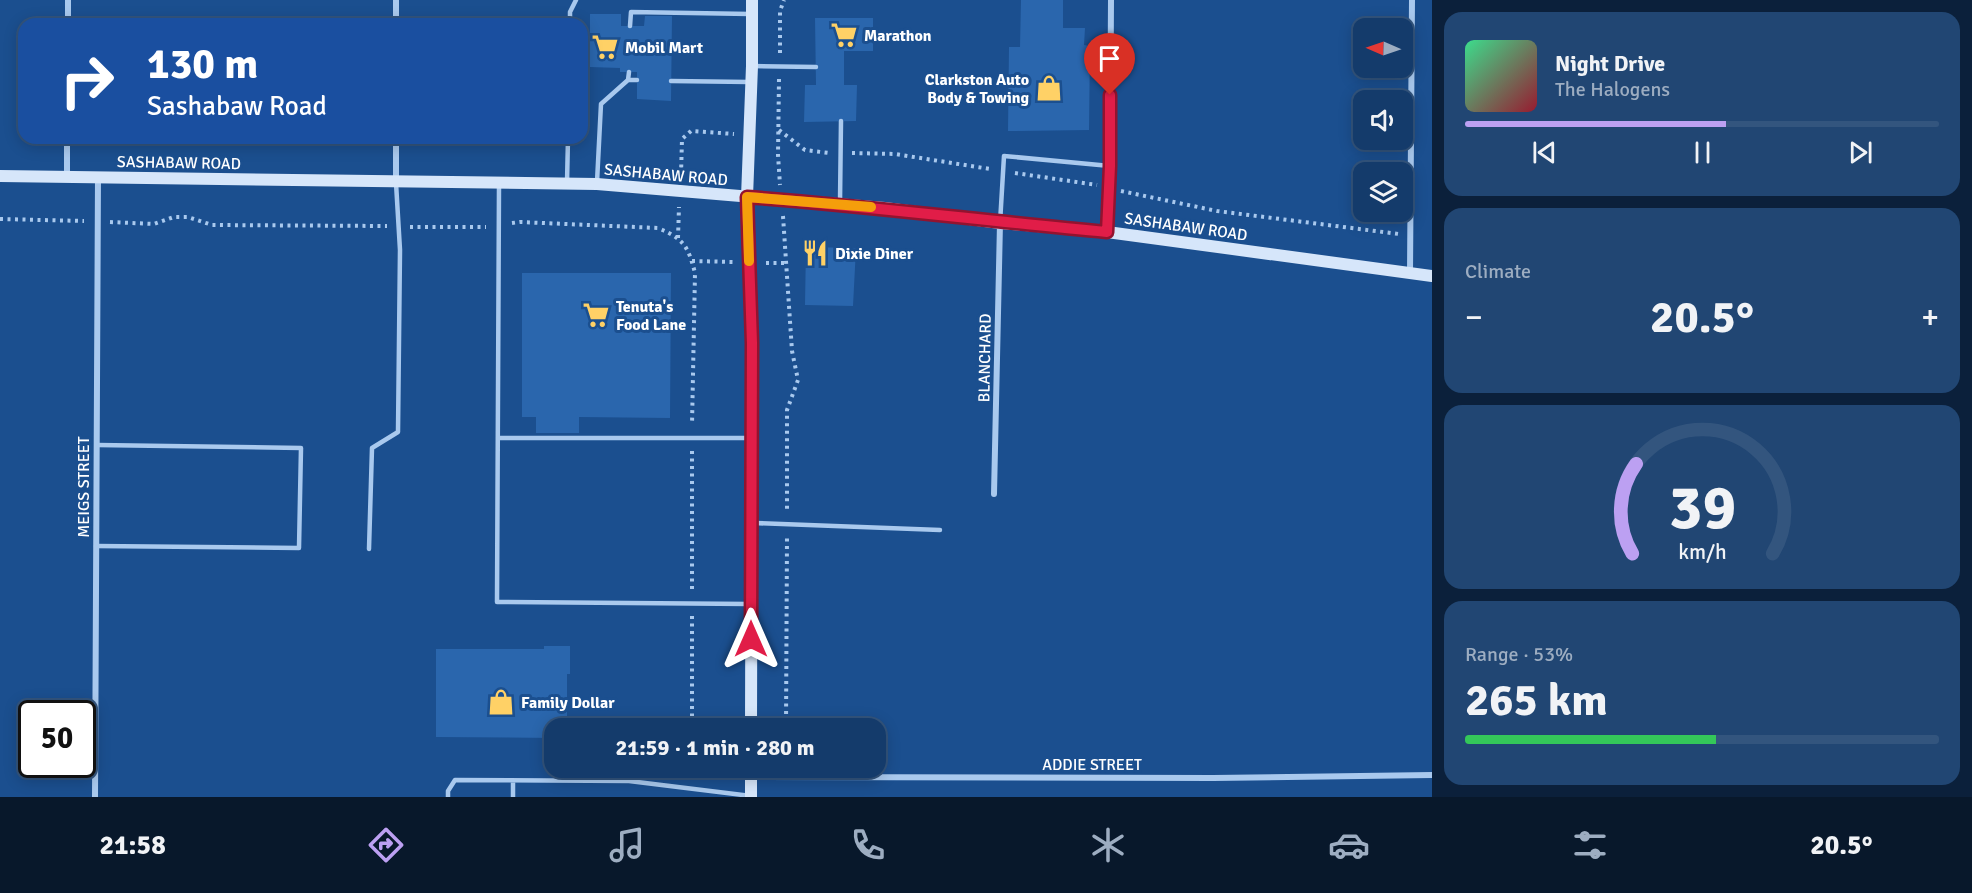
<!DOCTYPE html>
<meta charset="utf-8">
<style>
:root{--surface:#143b6b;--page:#214673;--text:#f1f3f6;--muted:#9dadc1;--line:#33557e;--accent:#bca0f2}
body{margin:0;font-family:Signika,sans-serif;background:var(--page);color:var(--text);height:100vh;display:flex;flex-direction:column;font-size:22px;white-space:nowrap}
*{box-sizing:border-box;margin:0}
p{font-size:20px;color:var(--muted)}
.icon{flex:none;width:33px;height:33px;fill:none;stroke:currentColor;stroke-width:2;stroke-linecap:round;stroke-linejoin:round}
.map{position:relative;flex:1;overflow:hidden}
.side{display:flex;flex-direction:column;gap:12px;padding:12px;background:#0b203b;width:540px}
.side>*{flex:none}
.top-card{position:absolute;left:18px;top:18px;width:570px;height:126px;border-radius:18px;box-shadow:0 3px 15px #0003,0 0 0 2px var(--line);background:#1a4fa0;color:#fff;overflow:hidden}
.needle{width:39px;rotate:272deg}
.fabs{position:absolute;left:1353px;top:18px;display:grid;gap:12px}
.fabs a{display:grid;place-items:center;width:60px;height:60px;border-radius:12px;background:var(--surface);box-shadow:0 3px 15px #0003,0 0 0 2px var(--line);font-size:30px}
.speed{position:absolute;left:18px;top:700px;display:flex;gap:12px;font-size:30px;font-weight:700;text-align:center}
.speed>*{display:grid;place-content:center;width:78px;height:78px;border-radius:50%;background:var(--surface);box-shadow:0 3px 15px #0003,0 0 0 2px var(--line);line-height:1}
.speed .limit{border:3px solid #111;border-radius:9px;background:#fff;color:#111}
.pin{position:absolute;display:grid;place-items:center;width:51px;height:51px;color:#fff;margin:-62px -26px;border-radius:50% 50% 50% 0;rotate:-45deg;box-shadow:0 0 6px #0007}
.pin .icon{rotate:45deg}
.me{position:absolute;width:66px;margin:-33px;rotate:0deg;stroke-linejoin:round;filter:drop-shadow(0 0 4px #0008)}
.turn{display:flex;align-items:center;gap:21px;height:126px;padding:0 30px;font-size:27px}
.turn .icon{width:78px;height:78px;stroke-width:2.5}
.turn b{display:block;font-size:42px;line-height:51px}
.big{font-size:45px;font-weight:700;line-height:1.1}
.side .tile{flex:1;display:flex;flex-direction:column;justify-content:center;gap:9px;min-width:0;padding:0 21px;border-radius:18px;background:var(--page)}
.side .dial{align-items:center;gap:0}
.dial svg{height:156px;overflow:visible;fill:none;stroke:var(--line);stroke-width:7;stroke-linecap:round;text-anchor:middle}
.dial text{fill:var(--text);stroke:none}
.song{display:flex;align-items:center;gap:18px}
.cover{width:72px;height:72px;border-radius:9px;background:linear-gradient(135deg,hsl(150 70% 55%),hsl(350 70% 35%))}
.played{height:6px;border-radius:3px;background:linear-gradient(90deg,var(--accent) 55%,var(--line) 55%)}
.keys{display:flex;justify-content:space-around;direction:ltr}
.heat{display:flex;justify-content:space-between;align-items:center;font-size:33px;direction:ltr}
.charge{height:9px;border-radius:4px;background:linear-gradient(90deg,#34c759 53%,var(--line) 0)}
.trip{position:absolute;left:544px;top:718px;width:342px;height:60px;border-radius:18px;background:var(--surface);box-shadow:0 3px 15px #0003,0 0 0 2px var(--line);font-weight:700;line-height:60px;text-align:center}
.tabs{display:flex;height:96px;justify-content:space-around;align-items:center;background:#08182b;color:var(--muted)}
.tabs .icon{width:42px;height:42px}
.tabs .selected{color:var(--accent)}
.tabs b{font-size:27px;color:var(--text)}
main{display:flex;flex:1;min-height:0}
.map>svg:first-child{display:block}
.building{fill:#2a66ad}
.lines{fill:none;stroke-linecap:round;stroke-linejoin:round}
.path{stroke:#a9c9ee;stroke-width:4;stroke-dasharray:3 4.5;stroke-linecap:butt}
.lane{stroke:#a9c9ee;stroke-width:4.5}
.street{stroke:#a9c9ee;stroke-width:6}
.secondary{stroke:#d6e6fa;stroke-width:12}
.route-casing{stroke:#92132f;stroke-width:15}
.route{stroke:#e11d48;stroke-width:10}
.slow{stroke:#f59e0b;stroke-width:10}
.labels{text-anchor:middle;stroke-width:6;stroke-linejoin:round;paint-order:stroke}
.poi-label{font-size:16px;font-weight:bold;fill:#fff;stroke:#1b4f8f;text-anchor:start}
.street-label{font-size:16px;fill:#fff;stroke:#1b4f8f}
</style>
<main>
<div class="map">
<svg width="1432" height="797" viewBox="0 0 1432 797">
<rect width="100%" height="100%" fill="#1b4f8f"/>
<path class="building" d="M1021,0H1063V28H1085L1084,45L1090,46L1089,130L1008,131L1009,47H1020Z
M590,14H621V26H644L645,16H672L671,101L637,99V72H620V68L590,67Z
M504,17H552L551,24H504Z
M815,18H873V51H844V85H857L856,121L804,122L805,85H816Z
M95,22H140V24H95Z
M806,247L856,248L853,306L805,305Z
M522,273H671L670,418L579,417V433H536V417H522Z
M544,646H570V674H567V729H555V738L436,737V649H544Z"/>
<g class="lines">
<path class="path" d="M780,53V11L784,0
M779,79L778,155L780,185
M779,130L805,150L829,153
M852,153L895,154L990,169
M1015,173L1097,185
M681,175L682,139L691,131L734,134
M1121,191L1217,211L1399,234
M783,216L792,351L798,380L787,410V512
M0,219L84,221
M110,222L154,224L174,217H188L212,225L387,226
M512,223L520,222L658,228C684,239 688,246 695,273L692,425
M410,227H486
M678,238L679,207
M692,261L734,262
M766,263H786
M692,451V590
M692,616V729
M786,729L787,535"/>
<path class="lane" d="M570,24V12L576,0
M630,26L631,12L750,14
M752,66L816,67
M629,72L628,80H637
M671,81L749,82
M597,182L601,104L628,80
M567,183L568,138
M499,185L497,602L749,604
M840,202L841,121
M1000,223L1004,156L1110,166
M498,438H750
M754,523L940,530
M96,546L299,548L301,448L97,445
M369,549L372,448L398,432L400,250L396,183
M448,797V791L455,780L629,781L751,796
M513,797V781"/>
<path class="street" d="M68,24V0
M396,24V0
M67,176V138
M396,181V138
M1107,232L1110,166L1111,0
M1410,273L1412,0
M994,494L1000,223
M751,777L1213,778L1432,775
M95,797L98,177"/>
<path class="secondary" d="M0,176L597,184L885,208L1000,223L1107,232L1432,276
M751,729L752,343L747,197L752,66V0
M751,797V768"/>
</g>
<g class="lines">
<g class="route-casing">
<path id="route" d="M751,639L752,343L747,197C867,206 987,221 1107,232L1110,166V95"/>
</g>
<use href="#route" class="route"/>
<path class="slow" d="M749,261L747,197L871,207"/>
</g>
<defs>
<g id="supermarket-bare" transform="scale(2.07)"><path d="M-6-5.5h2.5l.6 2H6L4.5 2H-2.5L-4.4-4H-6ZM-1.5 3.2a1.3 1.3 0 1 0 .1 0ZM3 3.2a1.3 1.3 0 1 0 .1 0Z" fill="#ffd166" stroke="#1b4f8f" stroke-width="2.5" paint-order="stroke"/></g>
<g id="shop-bare" transform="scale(2.07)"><path d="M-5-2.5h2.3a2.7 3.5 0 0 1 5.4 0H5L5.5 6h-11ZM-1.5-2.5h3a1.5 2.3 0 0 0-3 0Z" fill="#ffd166" stroke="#1b4f8f" stroke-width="2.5" paint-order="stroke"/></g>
<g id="restaurant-bare" transform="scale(2.07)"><path d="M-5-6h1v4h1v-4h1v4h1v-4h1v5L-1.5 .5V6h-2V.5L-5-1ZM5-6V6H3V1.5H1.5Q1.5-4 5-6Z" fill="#ffd166" stroke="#1b4f8f" stroke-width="2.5" paint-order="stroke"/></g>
</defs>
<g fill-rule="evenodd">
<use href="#supermarket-bare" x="844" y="35"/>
<use href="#supermarket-bare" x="605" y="47"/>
<use href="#shop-bare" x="1049" y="88"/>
<use href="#restaurant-bare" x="815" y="253"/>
<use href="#supermarket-bare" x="596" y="315"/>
<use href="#shop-bare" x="501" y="702"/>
</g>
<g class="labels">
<g class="poi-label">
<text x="864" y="41">Marathon</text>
<text x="625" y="53">Mobil Mart</text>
<text x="1029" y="85" text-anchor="end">Clarkston Auto<tspan x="1029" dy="18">Body &amp; Towing</tspan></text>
<text x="835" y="259">Dixie Diner</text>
<text x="616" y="312">Tenuta's<tspan x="616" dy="18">Food Lane</tspan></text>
<text x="521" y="708">Family Dollar</text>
</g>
<g class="street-label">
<text transform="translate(179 162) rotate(1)" y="6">SASHABAW ROAD</text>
<text transform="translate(666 174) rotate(5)" y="6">SASHABAW ROAD</text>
<text transform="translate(1186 226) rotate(8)" y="6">SASHABAW ROAD</text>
<text transform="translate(984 358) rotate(-89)" y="6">BLANCHARD</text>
<text transform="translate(83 487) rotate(-90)" y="6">MEIGS STREET</text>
<text x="1092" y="770">ADDIE STREET</text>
</g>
</g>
</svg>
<div class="fabs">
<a><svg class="needle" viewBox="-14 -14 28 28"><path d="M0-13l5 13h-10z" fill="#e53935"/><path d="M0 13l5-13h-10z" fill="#9dadc1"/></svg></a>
<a><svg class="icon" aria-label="sound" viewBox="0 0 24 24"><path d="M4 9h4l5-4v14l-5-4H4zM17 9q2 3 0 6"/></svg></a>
<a><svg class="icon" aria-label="layers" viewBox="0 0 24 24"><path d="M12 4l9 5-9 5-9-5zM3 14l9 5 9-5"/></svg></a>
</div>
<div class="speed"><div class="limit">50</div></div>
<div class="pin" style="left:1110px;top:95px;background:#d93025"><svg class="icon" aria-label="arrive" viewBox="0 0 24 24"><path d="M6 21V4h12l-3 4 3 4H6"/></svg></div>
<svg class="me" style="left:751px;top:639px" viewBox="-20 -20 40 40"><path d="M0-17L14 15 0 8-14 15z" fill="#e11d48" stroke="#fff" stroke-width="4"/></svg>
<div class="trip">21:59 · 1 min · 280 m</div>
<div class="top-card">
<div class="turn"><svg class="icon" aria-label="right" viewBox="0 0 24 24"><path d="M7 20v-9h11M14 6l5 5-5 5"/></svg><div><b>130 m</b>Sashabaw Road</div></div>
</div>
</div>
<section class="side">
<div class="tile">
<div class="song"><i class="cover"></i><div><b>Night Drive</b><p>The Halogens</p></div></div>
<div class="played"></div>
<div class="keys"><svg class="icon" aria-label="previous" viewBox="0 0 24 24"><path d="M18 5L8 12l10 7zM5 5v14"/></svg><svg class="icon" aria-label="pause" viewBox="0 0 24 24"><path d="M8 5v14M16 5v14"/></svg><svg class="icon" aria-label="next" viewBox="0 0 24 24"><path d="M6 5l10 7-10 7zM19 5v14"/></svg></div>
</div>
<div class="tile"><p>Climate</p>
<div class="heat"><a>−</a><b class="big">20.5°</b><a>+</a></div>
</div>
<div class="tile dial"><svg viewBox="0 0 100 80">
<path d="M14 69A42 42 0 1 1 86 69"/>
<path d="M14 69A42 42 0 0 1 16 23" stroke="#bca0f2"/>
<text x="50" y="56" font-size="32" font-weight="700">39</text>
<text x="50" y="72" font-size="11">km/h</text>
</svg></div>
<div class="tile"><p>Range · 53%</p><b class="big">265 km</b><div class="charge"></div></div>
</section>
</main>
<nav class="tabs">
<b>21:58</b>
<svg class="icon selected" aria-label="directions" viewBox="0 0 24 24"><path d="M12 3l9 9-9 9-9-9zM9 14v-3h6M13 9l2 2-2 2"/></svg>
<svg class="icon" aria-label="music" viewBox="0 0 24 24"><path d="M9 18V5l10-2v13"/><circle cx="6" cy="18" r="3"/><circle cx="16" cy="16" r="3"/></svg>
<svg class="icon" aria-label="phone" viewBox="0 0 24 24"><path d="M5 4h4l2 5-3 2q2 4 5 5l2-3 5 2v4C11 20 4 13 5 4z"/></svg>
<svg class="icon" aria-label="climate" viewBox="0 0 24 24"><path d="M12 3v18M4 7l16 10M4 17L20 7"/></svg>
<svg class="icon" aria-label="car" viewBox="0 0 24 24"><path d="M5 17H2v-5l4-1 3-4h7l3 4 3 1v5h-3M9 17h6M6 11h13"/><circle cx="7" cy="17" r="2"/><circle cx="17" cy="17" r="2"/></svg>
<svg class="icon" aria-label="filters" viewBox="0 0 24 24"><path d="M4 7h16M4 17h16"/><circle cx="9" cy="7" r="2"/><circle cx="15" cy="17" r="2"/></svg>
<b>20.5°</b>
</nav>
